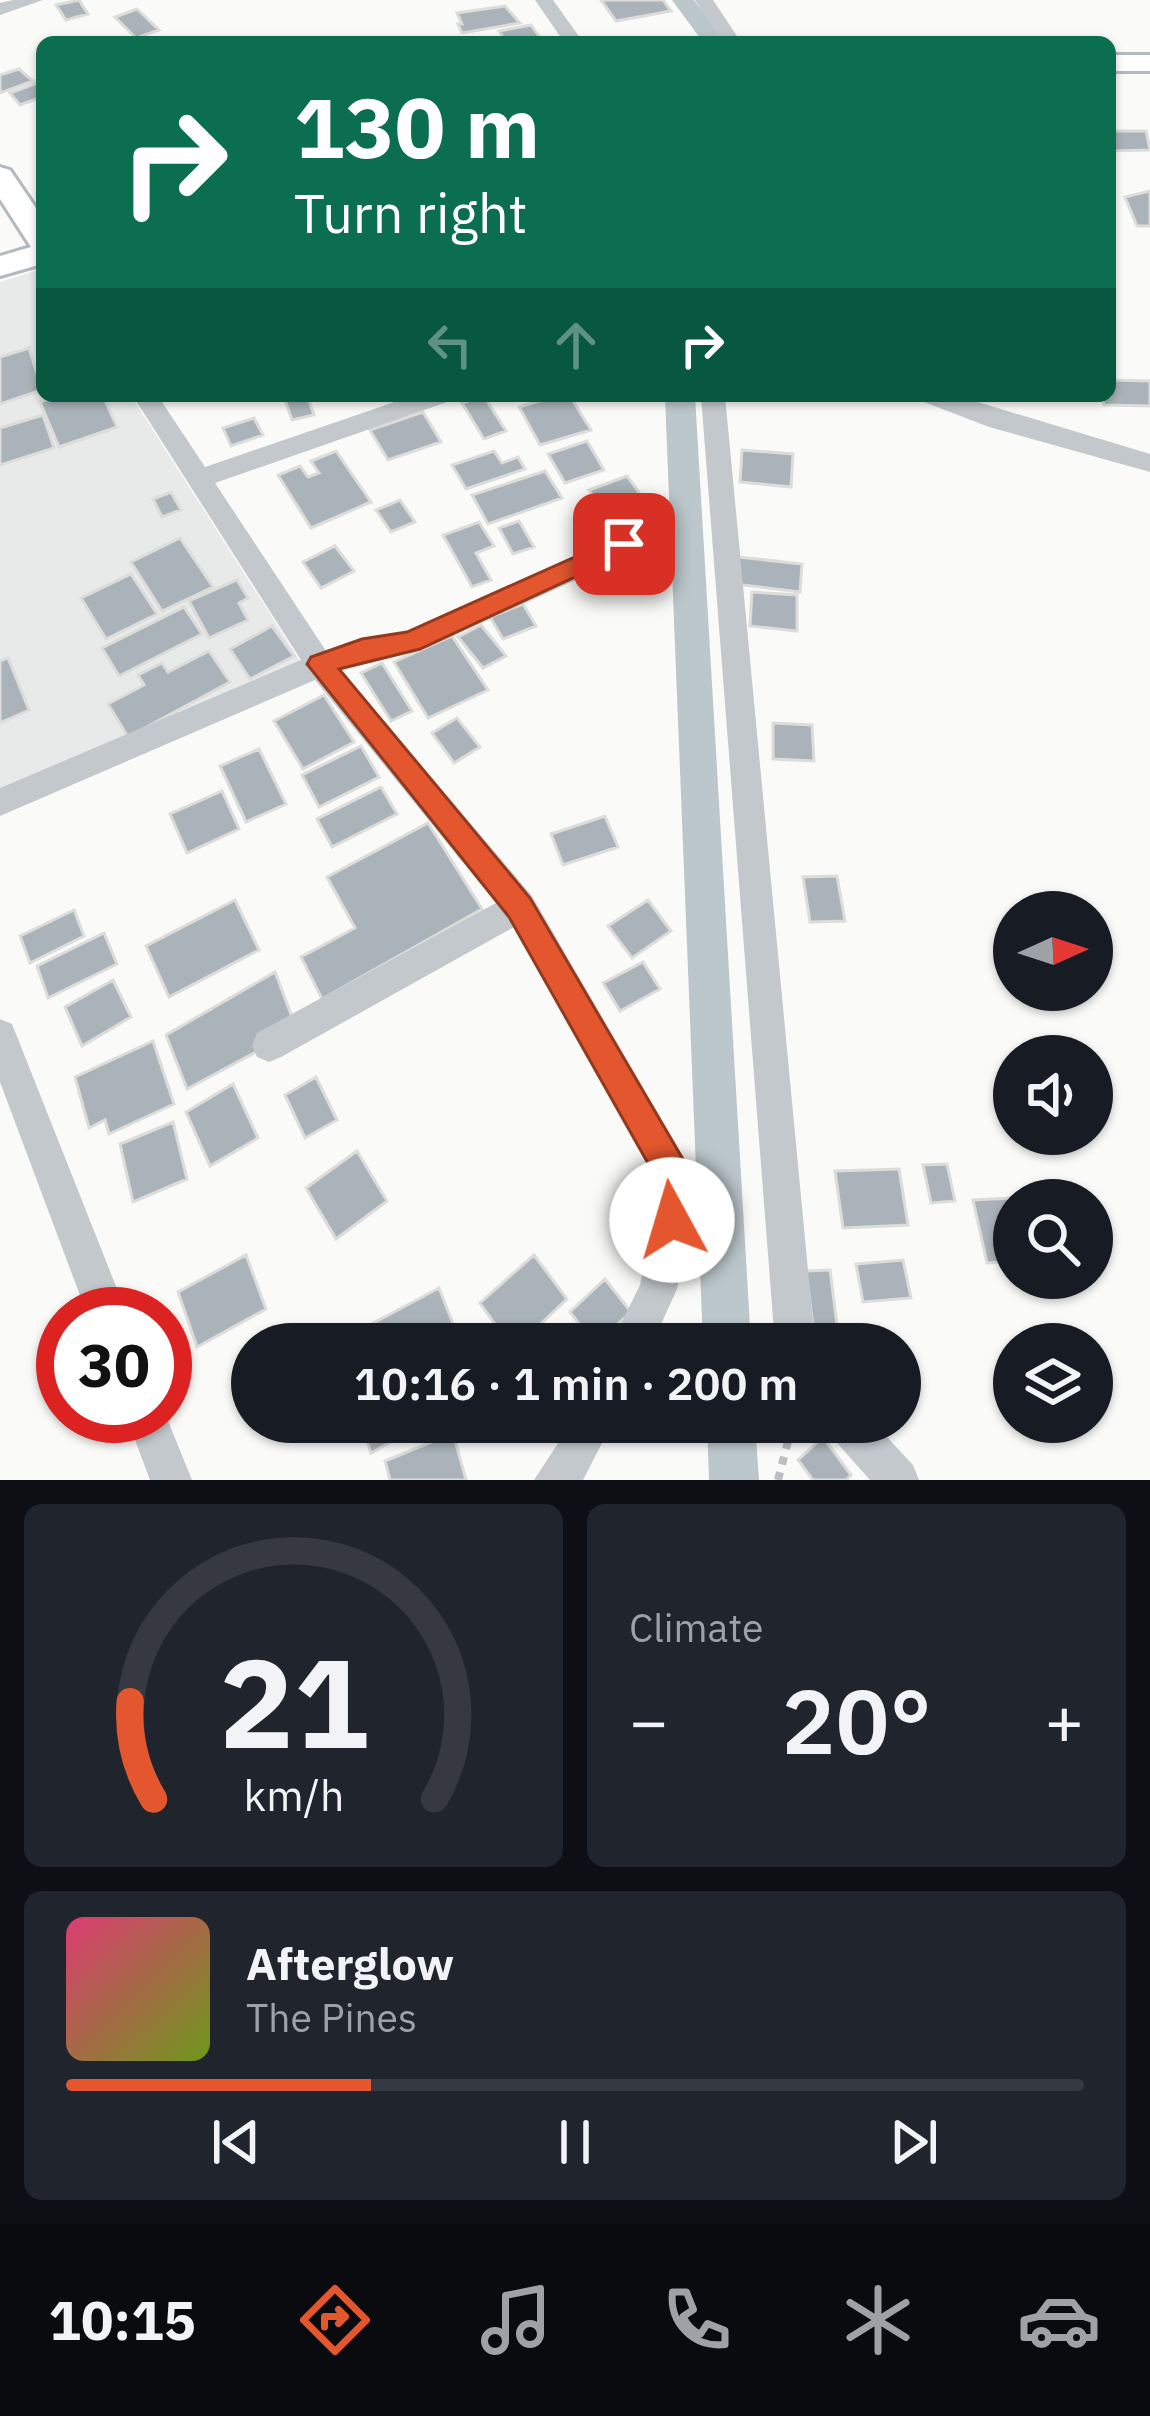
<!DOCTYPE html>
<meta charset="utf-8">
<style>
:root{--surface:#171b24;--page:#20242c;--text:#f1f3f6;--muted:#9ea1a6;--line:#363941;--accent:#e4572e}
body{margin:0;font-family:"IBM Plex Sans",sans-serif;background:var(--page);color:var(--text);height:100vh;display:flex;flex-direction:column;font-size:45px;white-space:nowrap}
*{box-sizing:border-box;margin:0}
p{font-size:39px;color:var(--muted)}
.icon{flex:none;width:66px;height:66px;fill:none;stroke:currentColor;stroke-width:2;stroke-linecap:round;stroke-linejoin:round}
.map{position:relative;height:1480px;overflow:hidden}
.drawer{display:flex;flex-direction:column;gap:24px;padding:24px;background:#0d0f14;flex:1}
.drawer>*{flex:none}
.top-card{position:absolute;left:36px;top:36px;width:1080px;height:366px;border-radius:18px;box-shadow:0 3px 9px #0004;background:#0b6e4f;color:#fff;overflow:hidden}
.needle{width:78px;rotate:87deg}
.fabs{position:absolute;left:993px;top:891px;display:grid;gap:24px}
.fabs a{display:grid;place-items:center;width:120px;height:120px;border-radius:50%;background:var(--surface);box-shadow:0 3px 9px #0004;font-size:60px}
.speed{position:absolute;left:36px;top:1287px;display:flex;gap:24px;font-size:60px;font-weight:700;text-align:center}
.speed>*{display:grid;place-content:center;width:156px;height:156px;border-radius:50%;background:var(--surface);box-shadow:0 3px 9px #0004;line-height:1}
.speed .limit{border:18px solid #d22;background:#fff;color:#111}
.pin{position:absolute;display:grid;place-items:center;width:102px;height:102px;color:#fff;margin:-51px;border-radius:24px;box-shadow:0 6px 18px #0006}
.me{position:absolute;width:132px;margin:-66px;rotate:354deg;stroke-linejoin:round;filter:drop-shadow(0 0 9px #0008)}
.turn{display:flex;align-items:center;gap:42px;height:252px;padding:0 60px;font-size:54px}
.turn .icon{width:156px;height:156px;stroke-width:2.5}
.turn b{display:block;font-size:84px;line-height:102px}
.lanes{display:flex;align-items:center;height:114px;padding:0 60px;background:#0003;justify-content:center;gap:60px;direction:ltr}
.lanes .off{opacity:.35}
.big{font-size:90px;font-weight:600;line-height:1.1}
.drawer .tile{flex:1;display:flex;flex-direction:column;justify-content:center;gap:18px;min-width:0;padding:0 42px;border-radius:18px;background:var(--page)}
.drawer .dial{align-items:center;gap:0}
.dial svg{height:312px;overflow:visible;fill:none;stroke:var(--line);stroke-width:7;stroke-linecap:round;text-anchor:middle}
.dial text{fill:var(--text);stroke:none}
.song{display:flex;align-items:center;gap:36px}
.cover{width:144px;height:144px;border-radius:18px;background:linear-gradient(135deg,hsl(340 70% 55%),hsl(80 70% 35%))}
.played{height:12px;border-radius:6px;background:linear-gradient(90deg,var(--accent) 30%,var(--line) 30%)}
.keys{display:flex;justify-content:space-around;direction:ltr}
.heat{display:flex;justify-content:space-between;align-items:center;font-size:66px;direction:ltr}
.drawer .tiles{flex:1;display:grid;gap:24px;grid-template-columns:1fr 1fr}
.tile:last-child{grid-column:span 2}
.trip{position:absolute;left:231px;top:1323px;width:690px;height:120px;border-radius:60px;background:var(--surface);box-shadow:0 3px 9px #0004;font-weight:600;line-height:120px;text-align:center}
.menu{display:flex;height:192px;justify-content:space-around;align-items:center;background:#090b0e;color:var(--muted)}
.menu .icon{width:84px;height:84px}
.menu .active{color:var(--accent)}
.menu b{font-size:54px;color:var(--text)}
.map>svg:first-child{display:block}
.built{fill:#e8e9e9}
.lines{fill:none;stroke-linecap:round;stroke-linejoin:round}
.canal{fill:#bbc7cb;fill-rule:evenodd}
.building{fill:#aab3b9;stroke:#dcdcda;stroke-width:3}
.secondary-casing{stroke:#b3babf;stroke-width:6}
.path{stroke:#bbbfc2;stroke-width:8;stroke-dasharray:8 8;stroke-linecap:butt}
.street{fill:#c3c8cc;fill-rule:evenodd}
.secondary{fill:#fff;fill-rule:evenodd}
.route{fill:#e4572e;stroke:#94391e;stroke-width:3}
</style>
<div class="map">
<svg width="1150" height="1480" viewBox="0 0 1150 1480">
<rect width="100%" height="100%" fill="#fafaf8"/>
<path class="built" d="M42,269V396H131L300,661L0,788V282Z"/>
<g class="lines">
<path class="canal" d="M672,0H694L726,42H703Z
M665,396H695L751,1344H703Z
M707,1422H755L759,1480H709Z"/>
</g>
<path class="building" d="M79,0L88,14L66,20L56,5Z
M601,0H663L671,11L616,21Z
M505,6L520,23L462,33L458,24H462L457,13Z
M137,9L159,30L136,38L115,17Z
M531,25L541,39L506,42L499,31Z
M19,69L33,81L0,93V75Z
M42,81V97L20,105L10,93Z
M1110,131H1146L1150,150L1110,151Z
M1150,191V226H1137L1125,197Z
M29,348L42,390L0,404V357Z
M1110,380L1150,381V406L1104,405L1101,396H1110Z
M58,396H103L117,427L59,447L40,402Z
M307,396L314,415L292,420L285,400Z
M484,396L506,431L484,439L462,403Z
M556,396H570L591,430L540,445L519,407Z
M423,412L441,442L388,460L370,430Z
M43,415L54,448L0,465V428Z
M254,418L263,435L231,446L223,428Z
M587,441L604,470L565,483L548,454Z
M742,450L793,454L791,487L740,482Z
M336,451L371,502L311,528L278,475L300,466L308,477L319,473L311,461Z
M494,451L502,463L518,457L525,469L466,489L452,465Z
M545,471L562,498L488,524L472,495Z
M627,476L657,517L618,532L589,490Z
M171,492L181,510L162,517L153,499Z
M400,500L415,522L391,532L376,510Z
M519,521L534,547L513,554L499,528Z
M479,522L494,546L476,553L491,580L472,587L443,535Z
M180,538L213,587L162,611L131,562Z
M335,546L354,571L321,588L303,562Z
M738,557L802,564L800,592L735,584Z
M131,574L157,614L106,639L81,598Z
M237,580L248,598L239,603L248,620L209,638L189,601Z
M752,592L797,595V631L750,626Z
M523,604L536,626L503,639L490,617Z
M184,607L202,634L119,676L102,648Z
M481,625L506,656L483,668L458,637Z
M272,626L294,656L250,679L230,649Z
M452,636L488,690L428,718L394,662Z
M209,651L230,682L128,737L108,704L144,685L138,675L162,663L168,672Z
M8,658L29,710L0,723V661Z
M382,663L412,711L391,721L361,673Z
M324,695L354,742L303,769L274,721Z
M457,718L480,747L454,763L432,733Z
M773,723L812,725L814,761L773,759Z
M361,746L379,777L319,807L302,775Z
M259,749L286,804L246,822L220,766Z
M381,787L397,814L332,847L317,819Z
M222,791L239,829L187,853L170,814Z
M605,816L618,847L563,865L551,834Z
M428,823L482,909L322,999L301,957L355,928L327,877Z
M837,876L845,921L810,922L803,877Z
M235,900L259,950L169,997L146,946Z
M648,900L671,931L632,958L608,926Z
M74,910L84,936L30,963L20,936Z
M104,933L117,964L48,998L37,966Z
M643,962L660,989L620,1011L603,983Z
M275,972L297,1030L187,1089L166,1035Z
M113,980L131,1017L82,1046L65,1007Z
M153,1041L174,1104L109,1134L105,1120L89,1128L75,1077Z
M316,1077L337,1120L305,1138L285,1095Z
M233,1084L258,1138L210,1166L186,1112Z
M173,1122L187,1179L133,1202L120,1144Z
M357,1151L387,1201L336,1239L306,1188Z
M947,1164L955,1201L931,1203L923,1165Z
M899,1169L908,1225L843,1228L835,1171Z
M1012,1198L1014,1261L987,1263L973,1200Z
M246,1255L266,1309L197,1347L178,1292Z
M534,1255L567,1299L519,1344H509L480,1303Z
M903,1260L911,1298L863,1302L856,1264Z
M830,1270L837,1325L813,1326L806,1271Z
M605,1279L631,1312L595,1344L570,1312Z
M439,1288L461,1344H334Z
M360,1422H426L371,1453Z
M453,1433L466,1480H390L385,1461Z
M823,1437L851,1475L846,1480H813L798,1460Z"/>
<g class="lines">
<g class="secondary-casing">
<path id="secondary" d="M1110,55H1150V71H1110Z
M0,167L10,170L42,217V264L0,276V256L31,247L0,199Z"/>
</g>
<path class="path" d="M778,1480L793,1422"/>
<path class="street" d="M13,0H43L0,15V3Z
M535,0H553L583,42H564Z
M695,0H713L741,42H723Z
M133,396H158L205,467L412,396H450L447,402L215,483L326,651L408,631L655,522H673L677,529L673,536L428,647L341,670L532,896L692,1172L698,1185L677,1289L652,1344H611L640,1285L660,1187L514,927L281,1057L269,1062L257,1057L252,1045L257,1033L496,903L315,680L0,816V788L301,660Z
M701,396H725L815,1344H775Z
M921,396H958L1150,454V472L989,427L924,402Z
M0,1019L12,1024L127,1314H87L0,1082Z
M165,1413L166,1416L192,1480H150L126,1416Z
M572,1422H613L583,1480H534Z
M825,1422H873L913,1465L919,1480H870L831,1436Z"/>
<use href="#secondary" class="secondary"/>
</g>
<path class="route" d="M624,535L633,537V550L420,649L339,669L530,898L691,1173C698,1192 692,1214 684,1232L672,1237L660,1232L655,1220L662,1188L509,917L307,664L311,657L362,639L407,632Z"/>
</svg>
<div class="fabs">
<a><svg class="needle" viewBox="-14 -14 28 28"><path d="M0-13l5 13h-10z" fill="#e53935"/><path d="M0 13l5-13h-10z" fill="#9ea1a6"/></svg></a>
<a><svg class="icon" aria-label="sound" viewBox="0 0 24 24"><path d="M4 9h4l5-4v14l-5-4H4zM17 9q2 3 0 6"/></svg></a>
<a><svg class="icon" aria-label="search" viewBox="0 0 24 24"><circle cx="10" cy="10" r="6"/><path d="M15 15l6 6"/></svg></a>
<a><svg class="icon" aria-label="layers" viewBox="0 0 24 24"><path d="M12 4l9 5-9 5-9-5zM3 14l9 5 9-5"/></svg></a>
</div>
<div class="speed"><div class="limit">30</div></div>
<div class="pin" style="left:624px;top:544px;background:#d93025"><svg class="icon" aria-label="arrive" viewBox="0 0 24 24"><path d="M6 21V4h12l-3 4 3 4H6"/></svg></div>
<svg class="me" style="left:672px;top:1220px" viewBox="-20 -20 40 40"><circle r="19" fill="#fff"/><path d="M0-13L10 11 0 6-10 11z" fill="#e4572e"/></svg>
<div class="trip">10:16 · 1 min · 200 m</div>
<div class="top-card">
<div class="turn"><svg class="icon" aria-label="right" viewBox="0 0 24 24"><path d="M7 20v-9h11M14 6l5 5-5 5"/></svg><div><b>130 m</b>Turn right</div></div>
<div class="lanes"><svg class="icon off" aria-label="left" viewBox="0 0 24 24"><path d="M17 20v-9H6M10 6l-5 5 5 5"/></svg><svg class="icon off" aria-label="ahead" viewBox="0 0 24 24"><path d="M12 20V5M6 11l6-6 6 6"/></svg><svg class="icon" aria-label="right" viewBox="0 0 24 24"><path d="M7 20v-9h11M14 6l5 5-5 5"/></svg></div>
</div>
</div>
<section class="drawer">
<div class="tiles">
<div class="tile dial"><svg viewBox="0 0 100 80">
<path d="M14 69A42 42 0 1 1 86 69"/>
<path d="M14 69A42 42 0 0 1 8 44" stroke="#e4572e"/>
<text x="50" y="56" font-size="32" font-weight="700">21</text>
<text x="50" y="72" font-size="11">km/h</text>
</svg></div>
<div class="tile"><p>Climate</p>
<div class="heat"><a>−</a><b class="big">20°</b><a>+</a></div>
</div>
<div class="tile">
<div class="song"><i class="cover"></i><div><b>Afterglow</b><p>The Pines</p></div></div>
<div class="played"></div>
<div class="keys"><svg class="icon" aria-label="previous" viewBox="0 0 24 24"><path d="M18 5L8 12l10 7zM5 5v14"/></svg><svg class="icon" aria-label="pause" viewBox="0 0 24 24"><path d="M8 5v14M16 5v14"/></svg><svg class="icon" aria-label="next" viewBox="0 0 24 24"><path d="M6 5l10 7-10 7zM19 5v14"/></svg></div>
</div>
</div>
</section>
<nav class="menu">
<b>10:15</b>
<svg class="icon active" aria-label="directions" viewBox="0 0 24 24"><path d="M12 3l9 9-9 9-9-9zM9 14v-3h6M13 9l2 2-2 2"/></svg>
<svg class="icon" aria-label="music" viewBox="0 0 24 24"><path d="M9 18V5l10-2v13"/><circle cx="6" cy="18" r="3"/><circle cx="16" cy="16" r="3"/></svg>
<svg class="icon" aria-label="phone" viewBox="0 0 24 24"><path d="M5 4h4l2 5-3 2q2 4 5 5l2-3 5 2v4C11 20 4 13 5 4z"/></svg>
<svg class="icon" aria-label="climate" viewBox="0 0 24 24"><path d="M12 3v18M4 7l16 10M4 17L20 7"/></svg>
<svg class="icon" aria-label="car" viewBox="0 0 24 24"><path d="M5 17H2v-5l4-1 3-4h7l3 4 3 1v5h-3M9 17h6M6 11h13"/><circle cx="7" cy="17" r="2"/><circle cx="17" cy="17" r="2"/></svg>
</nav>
